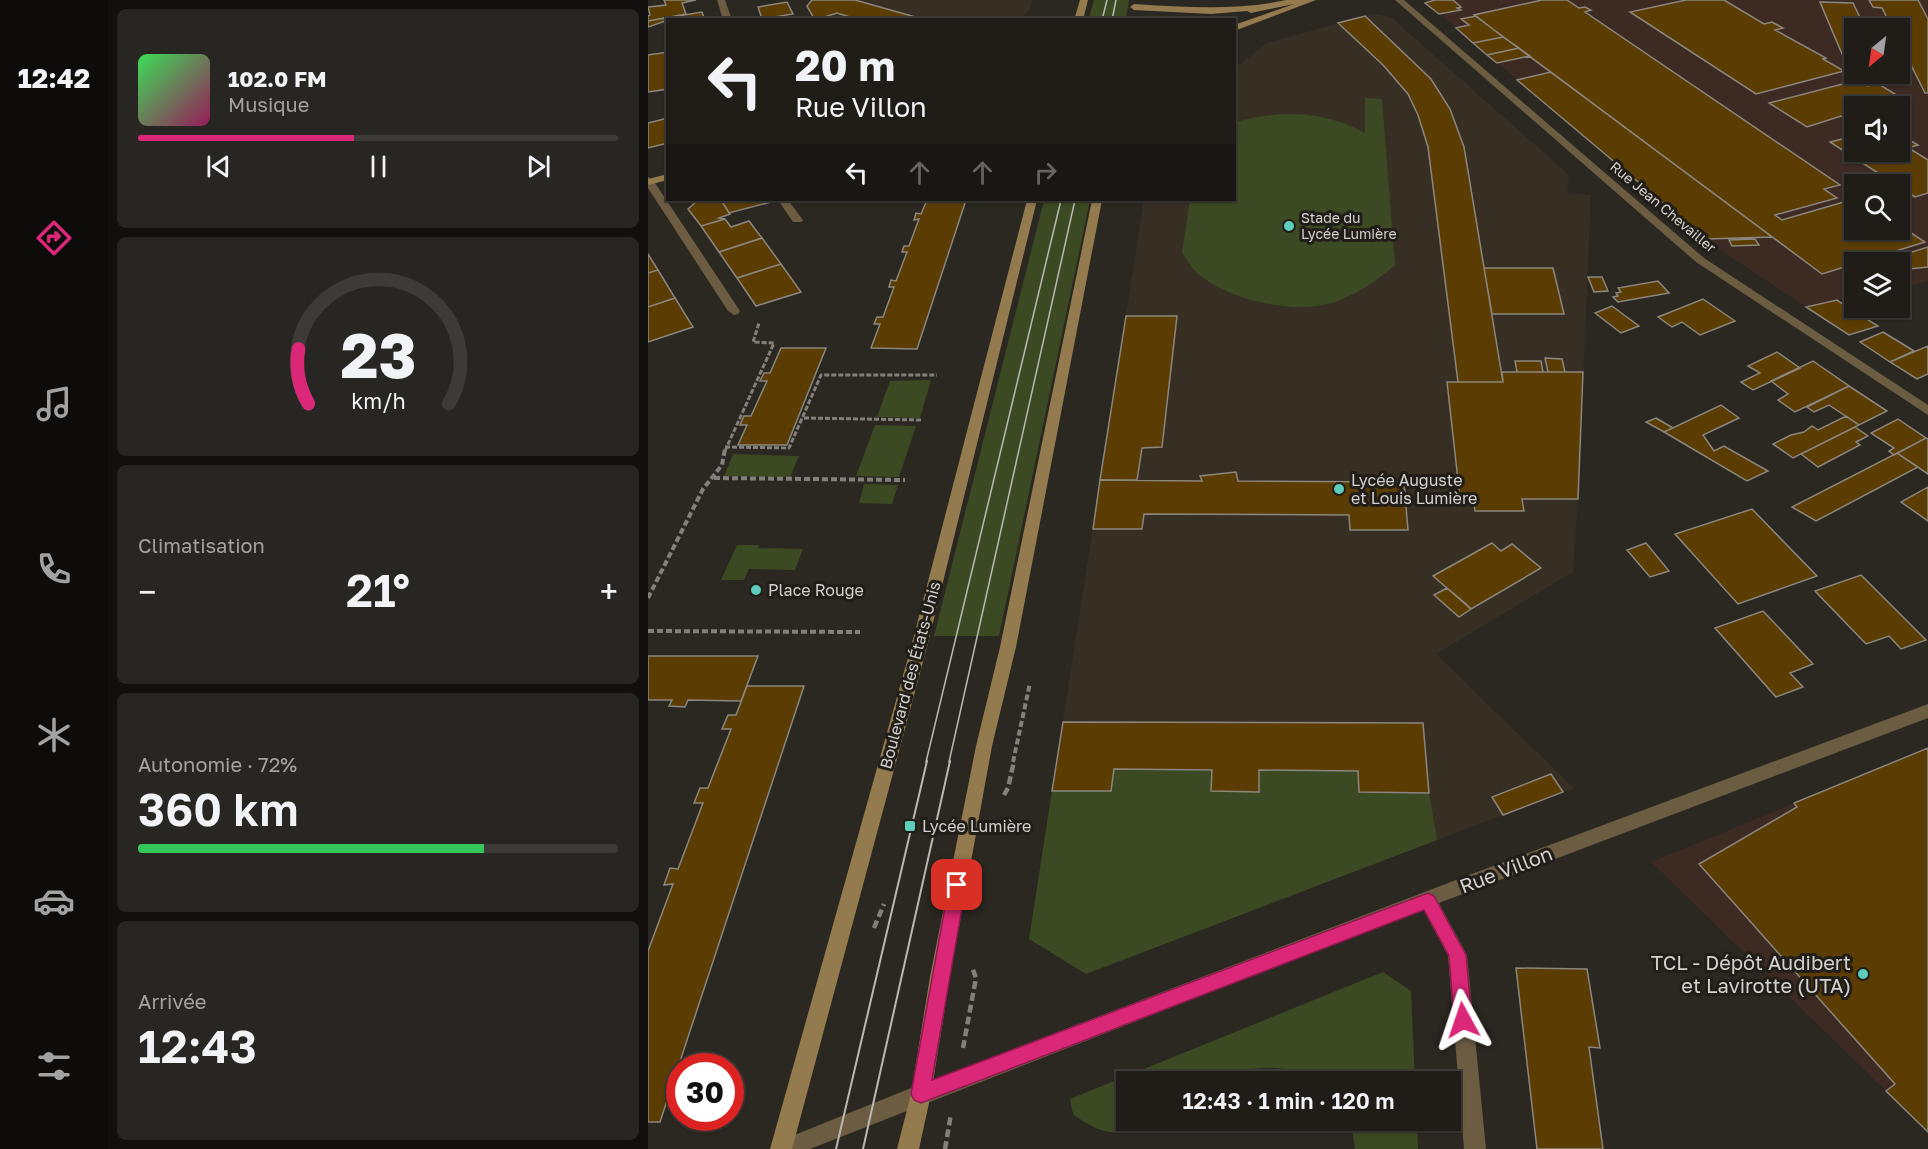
<!DOCTYPE html>
<html lang="fr">
<meta charset="utf-8">
<style>
:root{--surface:#201d19;--page:#282622;--text:#f1f3f6;--muted:#a2a2a2;--line:#3d3b38;--accent:#db2777}
body{margin:0;font-family:"Golos Text",sans-serif;background:var(--page);color:var(--text);height:100vh;display:flex;flex-direction:column;font-size:22px;white-space:nowrap}
*{box-sizing:border-box;margin:0}
p{font-size:20px;color:var(--muted)}
.icon{flex:none;width:33px;height:33px;fill:none;stroke:currentColor;stroke-width:2;stroke-linecap:round;stroke-linejoin:round}
.map{position:relative;flex:1;overflow:hidden}
.drawer{display:flex;flex-direction:column;gap:9px;padding:9px;background:#12100e;width:540px}
.drawer>*{flex:none}
.top-card{position:absolute;left:18px;top:18px;width:570px;height:183px;border-radius:0px;box-shadow:0 2px 4px #0004,0 0 0 2px var(--line);background:#201d19;color:var(--text);overflow:hidden}
.needle{width:39px;rotate:209deg}
.controls{position:absolute;left:1196px;top:18px;display:grid;gap:12px}
.controls a{display:grid;place-items:center;width:66px;height:66px;border-radius:0px;background:var(--surface);box-shadow:0 2px 4px #0004,0 0 0 2px var(--line);font-size:30px}
.speed{position:absolute;left:18px;top:1053px;display:flex;gap:12px;font-size:30px;font-weight:700;text-align:center}
.speed>*{display:grid;place-content:center;width:78px;height:78px;border-radius:50%;background:var(--surface);box-shadow:0 2px 4px #0004,0 0 0 2px var(--line);line-height:1}
.speed .limit{border:9px solid #d22;background:#fff;color:#111}
.pin{position:absolute;display:grid;place-items:center;width:51px;height:51px;color:#fff;margin:-26px;border-radius:12px;box-shadow:0 3px 9px #0006}
.me{position:absolute;width:66px;margin:-33px;rotate:355deg;stroke-linejoin:round;filter:drop-shadow(0 0 4px #0008)}
.turn{display:flex;align-items:center;gap:21px;height:126px;padding:0 30px;font-size:27px}
.turn .icon{width:78px;height:78px;stroke-width:2.5}
.turn b{display:block;font-size:42px;line-height:51px}
.lanes{display:flex;align-items:center;height:57px;padding:0 30px;background:#0003;justify-content:center;gap:30px;direction:ltr}
.lanes .off{opacity:.35}
.big{font-size:45px;font-weight:600;line-height:1.1}
.drawer .card{flex:1;display:flex;flex-direction:column;justify-content:center;gap:9px;min-width:0;padding:0 21px;border-radius:9px;background:var(--page)}
.drawer .dial{align-items:center;gap:0}
.dial svg{height:156px;overflow:visible;fill:none;stroke:var(--line);stroke-width:7;stroke-linecap:round;text-anchor:middle}
.dial text{fill:var(--text);stroke:none}
.song{display:flex;align-items:center;gap:18px}
.cover{width:72px;height:72px;border-radius:9px;background:linear-gradient(135deg,hsl(130 70% 55%),hsl(330 70% 35%))}
.played{height:6px;border-radius:3px;background:linear-gradient(90deg,var(--accent) 45%,var(--line) 45%)}
.keys{display:flex;justify-content:space-around;direction:ltr}
.heat{display:flex;justify-content:space-between;align-items:center;font-size:33px;direction:ltr}
.charge{height:9px;border-radius:4px;background:linear-gradient(90deg,#34c759 72%,var(--line) 0)}
.trip{position:absolute;left:468px;top:1071px;width:345px;height:60px;border-radius:0px;background:var(--surface);box-shadow:0 2px 4px #0004,0 0 0 2px var(--line);font-weight:600;line-height:60px;text-align:center}
main{display:flex;flex:1;min-height:0}
.tab-bar{display:flex;flex-direction:column;width:108px;justify-content:space-around;align-items:center;background:#0d0c0a;color:var(--muted)}
.tab-bar .icon{width:42px;height:42px}
.tab-bar .on{color:var(--accent)}
.tab-bar b{font-size:27px;color:var(--text)}
.map>svg:first-child{display:block}
.built{fill:#372f24}
.industrial{fill:#3c2a23;fill-rule:evenodd}
.green{fill:#3b4a22}
.building{fill:#5b3d03;stroke:#8b867f;stroke-width:1.5}
.lines{fill:none;stroke-linecap:round;stroke-linejoin:round}
.path-far2{stroke:#83807b;stroke-width:3;stroke-dasharray:5 2;stroke-linecap:butt}
.path-far1{stroke:#83807b;stroke-width:4;stroke-dasharray:6 3;stroke-linecap:butt}
.path{stroke:#83807b;stroke-width:4.5;stroke-dasharray:8 4;stroke-linecap:butt}
.street{fill:#6c5c42;fill-rule:evenodd}
.secondary{fill:#937a4f;fill-rule:evenodd}
.tram-far1{stroke:#bab7b4;stroke-width:1.5}
.tram{stroke:#bab7b4;stroke-width:2}
.route{fill:#db2777;stroke:#8e194d;stroke-width:1.5}
.poi-dot{fill:#5ccebb;stroke:#211d18;stroke-width:2}
.labels{text-anchor:middle;stroke-width:6;stroke-linejoin:round;paint-order:stroke}
.far-street-label{font-size:14px;fill:#d4d1ce;stroke:#211d18}
.far-poi-label{font-size:14px;fill:#d4d1ce;stroke:#211d18;text-anchor:start}
.poi-label{font-size:16px;fill:#d4d1ce;stroke:#211d18;text-anchor:start}
.street-label{font-size:16px;fill:#d4d1ce;stroke:#211d18}
.near-street-label{font-size:20px;fill:#d4d1ce;stroke:#211d18}
.near-poi-label{font-size:20px;fill:#d4d1ce;stroke:#211d18;text-anchor:end}
</style>
<main>
<nav class="tab-bar">
<b>12:42</b>
<svg class="icon on" aria-label="directions" viewBox="0 0 24 24"><path d="M12 3l9 9-9 9-9-9zM9 14v-3h6M13 9l2 2-2 2"/></svg>
<svg class="icon" aria-label="music" viewBox="0 0 24 24"><path d="M9 18V5l10-2v13"/><circle cx="6" cy="18" r="3"/><circle cx="16" cy="16" r="3"/></svg>
<svg class="icon" aria-label="phone" viewBox="0 0 24 24"><path d="M5 4h4l2 5-3 2q2 4 5 5l2-3 5 2v4C11 20 4 13 5 4z"/></svg>
<svg class="icon" aria-label="climate" viewBox="0 0 24 24"><path d="M12 3v18M4 7l16 10M4 17L20 7"/></svg>
<svg class="icon" aria-label="car" viewBox="0 0 24 24"><path d="M5 17H2v-5l4-1 3-4h7l3 4 3 1v5h-3M9 17h6M6 11h13"/><circle cx="7" cy="17" r="2"/><circle cx="17" cy="17" r="2"/></svg>
<svg class="icon" aria-label="filters" viewBox="0 0 24 24"><path d="M4 7h16M4 17h16"/><circle cx="9" cy="7" r="2"/><circle cx="15" cy="17" r="2"/></svg>
</nav>
<section class="drawer">
<div class="card">
<div class="song"><i class="cover"></i><div><b>102.0 FM</b><p>Musique</p></div></div>
<div class="played"></div>
<div class="keys"><svg class="icon" aria-label="previous" viewBox="0 0 24 24"><path d="M18 5L8 12l10 7zM5 5v14"/></svg><svg class="icon" aria-label="pause" viewBox="0 0 24 24"><path d="M8 5v14M16 5v14"/></svg><svg class="icon" aria-label="next" viewBox="0 0 24 24"><path d="M6 5l10 7-10 7zM19 5v14"/></svg></div>
</div>
<div class="card dial"><svg viewBox="0 0 100 80">
<path d="M14 69A42 42 0 1 1 86 69"/>
<path d="M14 69A42 42 0 0 1 9 41" stroke="#db2777"/>
<text x="50" y="56" font-size="32" font-weight="700">23</text>
<text x="50" y="72" font-size="11">km/h</text>
</svg></div>
<div class="card"><p>Climatisation</p>
<div class="heat"><a>−</a><b class="big">21°</b><a>+</a></div>
</div>
<div class="card"><p>Autonomie · 72%</p><b class="big">360 km</b><div class="charge"></div></div>
<div class="card"><p>Arrivée</p><b class="big">12:43</b></div>
</section>
<div class="map">
<svg width="1280" height="1149" viewBox="0 0 1280 1149">
<rect width="100%" height="100%" fill="#2b2721"/>
<path class="built" d="M164,0H385L380,11L371,20L167,19L159,6Z
M724,14L743,17L921,175L919,193L943,195L930,499L925,572L788,654L926,788L438,974L381,939L496,200H586L587,68L619,43Z"/>
<path class="industrial" d="M776,0H1280V281L1251,288V262H1206V297L1158,307L1057,240ZM1206,28H1251V74H1206ZM1206,106H1251V152H1206ZM1206,184H1251V230H1206Z
M1280,748V1132L1003,862Z"/>
<path class="green" d="M446,0H481L478,17H441Z
M717,98L734,99L747,265C727,282 706,297 680,304C641,314 578,299 548,272C543,267 539,259 534,253L542,200H586L587,122C634,110 673,110 717,133Z
M396,200H442L351,636H286Z
M283,380L272,418L229,417L242,381Z
M227,425L268,426L251,477L208,476Z
M85,454L151,456L142,477L76,476Z
M216,484L250,485L244,504L211,503Z
M89,545H111L110,548L155,549L147,570L101,569L96,580H73Z
M466,769L564,770V791L610,792L611,770L710,771L711,792L781,793L789,840L438,974L381,939L404,791H462Z
M735,972L763,991L767,1081H661C627,1055 586,1074 549,1082C531,1085 498,1082 478,1082V1120L502,1121C474,1139 452,1135 425,1114L422,1099Z
M698,1121H769L770,1149H707L705,1135Z"/>
<path class="building" d="M16,0H48L34,3L38,14L0,21V16L2,15L0,7L18,5Z
M164,0H207L278,20H212L189,13L167,20L159,6Z
M787,0H805L813,7L809,8L813,10L791,14L777,3Z
M894,0H919L931,8L937,7L943,10L937,12L1192,185L1176,189L1189,198L1127,215L1134,220L1206,199V230H1251V225L1277,242L1174,274L826,15Z
M1038,0H1076L1116,24L1124,22L1135,28L1127,30L1178,58L1175,59L1196,71L1108,94L982,12Z
M1221,0H1270L1280,19V93H1277L1261,61H1257L1251,49V28H1244L1234,8L1225,7Z
M139,2L145,14L114,19L110,7Z
M1172,2L1205,3L1217,28H1206V61H1197Z
M54,12L57,20H20L0,27V21Z
M717,16L783,79L802,109L816,147L855,382H810L780,147L770,115L760,94L735,65L690,23Z
M828,16L855,37L825,43L808,28L821,25L813,19Z
M855,37L871,48L839,55L825,43Z
M871,48L882,56L849,63L839,55Z
M20,52V89L0,92V55Z
M903,72L986,134L1124,237L1058,239L869,80Z
M1210,80L1220,86L1229,83L1247,94L1249,98L1243,100L1247,102L1229,106H1206V118L1199,120L1193,116L1159,127L1121,103Z
M20,118V143L0,148V123Z
M1206,136V152H1251V142L1280,160V193L1267,197L1251,187V184H1247L1182,142Z
M1256,137L1270,145L1260,148L1251,142V138Z
M50,200H73L82,214L71,218L77,219L53,226L40,209Z
M73,200H121L123,202L81,213Z
M279,200H318L269,349L223,348L232,324H226L229,317H235L246,287H241L243,280L248,281L259,252H254L256,246H261L271,219L266,220L268,213L273,214Z
M77,219L83,227L101,221L114,238L71,252L53,226Z
M114,238L133,264L89,278L71,252Z
M1107,239L1111,245L1084,246L1081,240Z
M1280,247V267L1251,270V262H1232Z
M0,254L10,270L0,273Z
M133,264L153,292L108,306L89,278Z
M836,268H905L916,314H844Z
M10,270L27,298L0,307V273Z
M940,277H954L960,291L946,292Z
M1010,281L1021,293L970,302L965,297L970,296L968,293L973,292L970,288Z
M27,298L45,327L0,342V307Z
M1055,299L1087,321L1052,335L1034,322L1024,327L1010,317Z
M1189,300L1190,301L1230,326L1201,335L1158,307Z
M964,306L991,326L973,333L947,313Z
M478,316H529L514,447L494,448L489,480H452Z
M1235,332L1266,351L1242,362L1212,342Z
M1280,346V374L1269,379L1242,362Z
M133,348H178L139,445H90L99,425H92L96,416H103L119,381H112L116,373H122Z
M1129,352L1152,368L1105,390L1093,382L1112,373L1100,366Z
M897,358L914,359L917,372H900Z
M867,361H893L895,372H869Z
M1165,361L1201,386L1147,412L1130,400L1140,394L1123,381Z
M854,372H935L930,499H874L876,511H827L825,498H812L799,382H855Z
M1201,386L1239,411L1211,425L1181,405L1166,412L1159,407Z
M1073,405L1091,418L1055,435L1066,451L1076,446L1120,471L1099,481L1016,432Z
M1198,416L1211,425L1145,458L1125,444L1143,435L1156,432L1164,426L1170,430Z
M1008,418L1025,428L1016,432L998,422Z
M1250,419L1278,438L1246,455L1241,451L1246,448L1223,433Z
M1207,427L1220,436L1208,442L1212,445L1170,467L1153,454Z
M1278,438L1280,439V474L1249,453Z
M1249,453L1270,467L1168,521L1144,507Z
M588,472L590,481L756,482L760,530H702L701,515L496,514L494,529H445L452,480L554,481L552,476Z
M1280,487V521L1253,502Z
M1104,509L1169,576L1090,604L1027,534Z
M844,543L853,551L864,544L893,568L823,609L785,576Z
M998,543L1021,571L1002,577L979,550Z
M1213,575L1278,640L1253,649L1241,636L1218,644L1167,591Z
M799,588L817,603L823,609L811,617L786,595Z
M1115,611L1165,664L1142,673L1155,687L1128,697L1067,628Z
M0,656H110L93,701L40,700L37,707L21,706L24,700H0Z
M99,686H156L12,1122H0V951L25,884L16,885L22,868L30,869L55,803H46L52,788H60L83,729H74L80,715H88Z
M415,722L775,723L781,793L711,792L710,771L611,770V792L563,791L564,770L466,769L463,791H404Z
M1280,748V1132L1238,1091L1247,1084L1051,864L1149,807L1146,803Z
M903,774L915,792L855,815L844,797Z
M868,968L939,969L952,1048L941,1047L955,1149H889Z"/>
<g class="lines">
<path class="path-far2" d="M156,418L275,420
M77,447L141,448L173,375H289
M77,451L126,343L105,342L111,323"/>
<path class="path-far1" d="M66,478L257,480
M0,598L55,489L74,465L77,449
M0,631L212,632
M365,762L382,683"/>
<path class="path" d="M356,795L360,788L366,761
M226,928L236,904
M315,1048L328,978L324,967
M297,1149L303,1114"/>
<path class="street" d="M69,0H77L84,20H75Z
M747,0H756L1056,258L1280,405V415L1048,262Z
M0,177L5,180L92,311L90,314L86,315L80,311L0,188Z
M130,200H140L155,220L153,222H145Z
M1280,704V718L791,903L819,955L838,1149H816L800,956L775,909L162,1149H125L129,1142L273,1084L821,875Z"/>
<path class="secondary" d="M432,0H440L435,20H426Z
M638,0H668L586,31V25L646,4L603,13L599,11L563,14L486,10L482,7L486,4C537,7 587,11 638,0Z
M20,174V180L0,185V179Z
M379,200H389L279,647L144,1149H122L263,647Z
M444,200H454L368,647L344,746L302,977L283,1094L271,1149H249L263,1094L282,977L328,746L352,647Z"/>
<path class="tram-far1" d="M454,20L459,0
M464,20L468,0
M278,762L413,200
M301,762L427,200"/>
<path class="tram" d="M188,1149L279,761
M215,1149L302,761"/>
</g>
<path class="route" d="M309,878L315,880L318,885L284,1080L780,893L786,896L818,955L824,1020L822,1026L815,1028L809,1026L806,1020L801,956L776,910L273,1103L266,1100L263,1094L301,885L304,880Z"/>
<g class="poi-dot">
<circle cx="641" cy="226" r="6"/>
<circle cx="691" cy="489" r="6"/>
<circle cx="108" cy="590" r="6"/>
<rect x="256" y="820" width="12" height="12" rx="3"/>
<circle cx="1215" cy="974" r="6"/>
</g>
<g class="labels">
<g class="far-street-label">
<text transform="translate(1015 207) rotate(40)" y="5">Rue Jean Chevailler</text>
</g>
<g class="far-poi-label">
<text x="653" y="223">Stade du<tspan x="653" dy="16">Lycée Lumière</tspan></text>
</g>
<g class="poi-label">
<text x="703" y="486">Lycée Auguste<tspan x="703" dy="18">et Louis Lumière</tspan></text>
<text x="120" y="596">Place Rouge</text>
<text x="274" y="832">Lycée Lumière</text>
</g>
<g class="street-label">
<text transform="translate(262 675) rotate(-75)" y="6">Boulevard des États-Unis</text>
</g>
<g class="near-street-label">
<text transform="translate(858 870) rotate(-21)" y="7">Rue Villon</text>
</g>
<g class="near-poi-label">
<text x="1203" y="970">TCL - Dépôt Audibert<tspan x="1203" dy="23">et Lavirotte (UTA)</tspan></text>
</g>
</g>
</svg>
<div class="controls">
<a><svg class="needle" viewBox="-14 -14 28 28"><path d="M0-13l5 13h-10z" fill="#e53935"/><path d="M0 13l5-13h-10z" fill="#a2a2a2"/></svg></a>
<a><svg class="icon" aria-label="sound" viewBox="0 0 24 24"><path d="M4 9h4l5-4v14l-5-4H4zM17 9q2 3 0 6"/></svg></a>
<a><svg class="icon" aria-label="search" viewBox="0 0 24 24"><circle cx="10" cy="10" r="6"/><path d="M15 15l6 6"/></svg></a>
<a><svg class="icon" aria-label="layers" viewBox="0 0 24 24"><path d="M12 4l9 5-9 5-9-5zM3 14l9 5 9-5"/></svg></a>
</div>
<div class="speed"><div class="limit">30</div></div>
<div class="pin" style="left:309px;top:885px;background:#d93025"><svg class="icon" aria-label="arrive" viewBox="0 0 24 24"><path d="M6 21V4h12l-3 4 3 4H6"/></svg></div>
<svg class="me" style="left:815px;top:1020px" viewBox="-20 -20 40 40"><path d="M0-17L14 15 0 8-14 15z" fill="#db2777" stroke="#fff" stroke-width="4"/></svg>
<div class="trip">12:43 · 1 min · 120 m</div>
<div class="top-card">
<div class="turn"><svg class="icon" aria-label="left" viewBox="0 0 24 24"><path d="M17 20v-9H6M10 6l-5 5 5 5"/></svg><div><b>20 m</b>Rue Villon</div></div>
<div class="lanes"><svg class="icon" aria-label="left" viewBox="0 0 24 24"><path d="M17 20v-9H6M10 6l-5 5 5 5"/></svg><svg class="icon off" aria-label="ahead" viewBox="0 0 24 24"><path d="M12 20V5M6 11l6-6 6 6"/></svg><svg class="icon off" aria-label="ahead" viewBox="0 0 24 24"><path d="M12 20V5M6 11l6-6 6 6"/></svg><svg class="icon off" aria-label="right" viewBox="0 0 24 24"><path d="M7 20v-9h11M14 6l5 5-5 5"/></svg></div>
</div>
</div>
</main>
